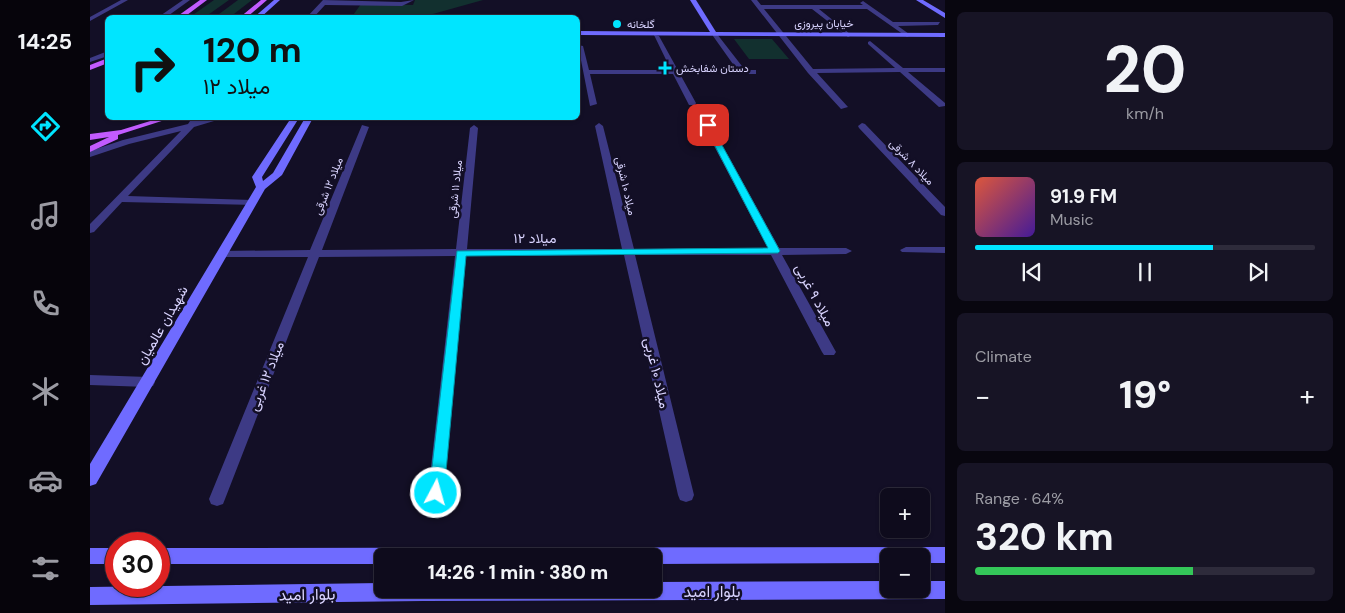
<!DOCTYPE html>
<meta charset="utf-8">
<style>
:root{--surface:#0e0b1c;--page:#171425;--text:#f1f3f6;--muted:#9b9ba3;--line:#2e2b3b;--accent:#00e5ff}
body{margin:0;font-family:"DM Sans",Vazirmatn,sans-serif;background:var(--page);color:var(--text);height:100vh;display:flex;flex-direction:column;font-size:19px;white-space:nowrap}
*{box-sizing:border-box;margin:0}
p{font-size:16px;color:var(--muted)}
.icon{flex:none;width:28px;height:28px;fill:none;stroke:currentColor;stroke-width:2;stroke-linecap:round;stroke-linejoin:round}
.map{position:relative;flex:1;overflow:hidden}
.drawer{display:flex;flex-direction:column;gap:12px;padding:12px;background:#08060f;width:400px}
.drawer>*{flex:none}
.top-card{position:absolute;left:15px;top:15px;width:475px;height:105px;border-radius:8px;box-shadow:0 1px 4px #0004,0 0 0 1px var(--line);background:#00e5ff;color:#111;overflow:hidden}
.buttons{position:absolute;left:790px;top:488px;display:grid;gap:10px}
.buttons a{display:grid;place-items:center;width:50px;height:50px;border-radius:8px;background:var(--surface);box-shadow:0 1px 4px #0004,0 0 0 1px var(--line);font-size:25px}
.speed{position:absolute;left:15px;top:532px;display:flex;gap:10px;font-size:25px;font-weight:700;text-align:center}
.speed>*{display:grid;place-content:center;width:65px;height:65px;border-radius:50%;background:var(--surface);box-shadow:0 1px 4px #0004,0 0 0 1px var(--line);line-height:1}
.speed .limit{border:8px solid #d22;background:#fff;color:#111}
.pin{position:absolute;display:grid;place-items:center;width:42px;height:42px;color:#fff;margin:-21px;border-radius:10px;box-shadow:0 2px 8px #0006}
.me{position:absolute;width:55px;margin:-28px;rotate:6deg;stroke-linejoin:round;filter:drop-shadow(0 0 4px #0008)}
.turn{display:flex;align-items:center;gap:18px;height:105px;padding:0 15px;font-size:22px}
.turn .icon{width:65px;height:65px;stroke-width:2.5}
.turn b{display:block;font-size:35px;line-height:42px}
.big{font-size:38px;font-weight:800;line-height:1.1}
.drawer .widget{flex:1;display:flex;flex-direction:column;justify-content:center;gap:8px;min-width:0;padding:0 18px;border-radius:8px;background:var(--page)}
.drawer .dial{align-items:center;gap:0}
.dial b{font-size:65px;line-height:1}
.song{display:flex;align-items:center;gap:15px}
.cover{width:60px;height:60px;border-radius:8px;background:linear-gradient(135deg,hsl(10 70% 55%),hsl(260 70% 35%))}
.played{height:5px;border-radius:2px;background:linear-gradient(90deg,var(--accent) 70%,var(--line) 70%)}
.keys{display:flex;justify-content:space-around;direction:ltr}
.heat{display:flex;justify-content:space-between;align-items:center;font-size:28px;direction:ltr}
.charge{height:8px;border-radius:4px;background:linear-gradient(90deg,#34c759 64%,var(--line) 0)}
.trip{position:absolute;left:284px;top:548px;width:288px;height:50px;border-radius:8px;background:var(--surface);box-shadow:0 1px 4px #0004,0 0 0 1px var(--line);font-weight:800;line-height:50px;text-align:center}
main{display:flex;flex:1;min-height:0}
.tab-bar{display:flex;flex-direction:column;width:90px;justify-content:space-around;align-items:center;background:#06040b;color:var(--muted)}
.tab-bar .icon{width:35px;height:35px}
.tab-bar .on{color:var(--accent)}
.tab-bar b{font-size:22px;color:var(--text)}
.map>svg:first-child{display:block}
.green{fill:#12302f}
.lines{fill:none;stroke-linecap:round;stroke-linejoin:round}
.street{fill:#3d3a85;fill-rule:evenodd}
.secondary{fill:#6f6bff;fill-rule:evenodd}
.primary{fill:#c25bff;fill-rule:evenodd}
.route{fill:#00e5ff;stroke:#0095a6}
.poi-dot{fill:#00e5ff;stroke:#130f26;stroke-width:2}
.labels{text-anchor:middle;stroke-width:5;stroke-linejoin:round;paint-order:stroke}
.far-street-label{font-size:11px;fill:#d9d4ff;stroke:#130f26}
.far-poi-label{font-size:11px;fill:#d9d4ff;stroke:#130f26;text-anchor:start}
.street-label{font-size:14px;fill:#d9d4ff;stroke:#130f26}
.near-street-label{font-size:16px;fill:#d9d4ff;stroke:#130f26}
</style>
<main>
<nav class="tab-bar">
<b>14:25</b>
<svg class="icon on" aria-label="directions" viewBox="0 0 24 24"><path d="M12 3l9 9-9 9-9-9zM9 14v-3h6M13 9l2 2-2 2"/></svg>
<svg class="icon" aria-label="music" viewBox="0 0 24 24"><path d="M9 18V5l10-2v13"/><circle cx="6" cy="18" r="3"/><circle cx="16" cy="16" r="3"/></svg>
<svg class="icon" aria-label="phone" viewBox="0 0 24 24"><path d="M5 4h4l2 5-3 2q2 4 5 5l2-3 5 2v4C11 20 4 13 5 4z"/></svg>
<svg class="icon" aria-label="climate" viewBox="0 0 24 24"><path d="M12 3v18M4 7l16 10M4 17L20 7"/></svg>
<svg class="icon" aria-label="car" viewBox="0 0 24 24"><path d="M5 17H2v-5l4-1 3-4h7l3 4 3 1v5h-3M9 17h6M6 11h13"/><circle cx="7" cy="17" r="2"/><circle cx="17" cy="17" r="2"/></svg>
<svg class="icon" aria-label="filters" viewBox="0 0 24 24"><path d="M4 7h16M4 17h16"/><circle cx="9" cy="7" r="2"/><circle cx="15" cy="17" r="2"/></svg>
</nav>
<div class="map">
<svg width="855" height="613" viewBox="0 0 855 613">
<rect width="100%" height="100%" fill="#130f26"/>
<path class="green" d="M124,0H139L115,17H100Z
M148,0H162L140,17H125Z
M325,0H393L332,17L261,18L271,4L323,5Z
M644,39H682L699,59H659Z"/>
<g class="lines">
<path class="street" d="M31,0H38L0,21V17Z
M93,0H100L75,18H67Z
M233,0L311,2L324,0L312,6L235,5L223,18H216Z
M661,0H667L671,5H773L770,3L773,1L803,22H850L848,25L808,26L819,34V36L817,37L777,9H729L760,34V36L758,37L722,9H674L723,69L805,68L778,44V42L780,41L813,68H855V72H818L855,103V106L849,107L810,72L727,73L758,107L751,109L718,73Z
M623,34H627L655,70H666V74H650L623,36Z
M564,35L569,36L606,103L605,105H599L583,74H500L507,104L500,106L488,45L493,46L499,70H581Z
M18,51V56L0,62V58Z
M122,118H134L104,127L38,196L162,200L166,201V205L32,202L4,232L0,233V224L91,131L39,144L0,157V151L33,140L98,124L100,121Z
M617,122L621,125L689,248H756L762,251L756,254L692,255L746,352L744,355H734L732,352L681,255H545L604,495L602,500L596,502L590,500L588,495L534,255L376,256L354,493L352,498L346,500L340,498L338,493L365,256L229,257L135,499L133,504L127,506L121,504L119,499L218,257H133L127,254L133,251L220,250L272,125L279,127L232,250L366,249L380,128L384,125L388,128L377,249H532L505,126L509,123L513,126L544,249L678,248L613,125Z
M772,123L775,124L855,207V216L851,215L769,128L768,126Z
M816,247H855V253L812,252L810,250Z
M0,375L58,377L63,378L65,382L63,386L58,387L0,385Z"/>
<path class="secondary" d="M184,0H190L170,18H163Z
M600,0H606L626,32L855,33V37L488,35V31L620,32Z
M826,0H833L855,13V18Z
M201,118H209L172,177L173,181L183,173L215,118H223L192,175L175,189L6,484L0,486V464L166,187L162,177Z
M855,547V563H831V556H799V563L562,564V556H292V564H69V548Z
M0,548H26V564H0Z
M799,581V589H831V581H855V599L333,601L0,605V587L292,583V589H562V582Z"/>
<path class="primary" d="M110,0H117L93,18H85Z
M171,0H177L156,18H149Z
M18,58V63L0,70V65Z
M70,118H81L28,135V139L0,152V146L19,137L0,140V134L31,130Z"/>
</g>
<path class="route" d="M615,124L621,125L690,251L688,253L376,256L354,493L352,497L346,499L341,497L339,493L367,251L678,248L614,125Z"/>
<g class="poi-dot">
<circle cx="527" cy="24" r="5"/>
<path d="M572.5 60.5h5v5h5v5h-5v5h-5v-5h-5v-5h5z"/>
</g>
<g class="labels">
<g class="far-street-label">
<text x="734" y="27">خیابان پیروزی</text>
<text transform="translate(822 162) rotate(46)" y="4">میلاد ۸ شرقی</text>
<text transform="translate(238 186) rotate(-68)" y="4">میلاد ۱۲ شرقی</text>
<text transform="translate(536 186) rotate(77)" y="4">میلاد ۱۰ شرقی</text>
<text transform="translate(365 189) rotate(-84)" y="4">میلاد ۱۱ شرقی</text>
</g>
<g class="far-poi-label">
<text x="537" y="28">گلخانه</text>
<text x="586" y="72">دستان شفابخش</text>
</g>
<g class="street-label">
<text x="445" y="243">میلاد ۱۲</text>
<text transform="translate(725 295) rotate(62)" y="5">میلاد ۹ غربی</text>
<text transform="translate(72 325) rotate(-60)" y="5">شهیدان عالمیان</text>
<text transform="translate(567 373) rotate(77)" y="5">میلاد ۱۰ غربی</text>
<text transform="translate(176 376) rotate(-68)" y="5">میلاد ۱۲ غربی</text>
</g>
<g class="near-street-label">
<text x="622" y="597">بلوار امید</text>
<text transform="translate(217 594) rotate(-1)" y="6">بلوار امید</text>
</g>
</g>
</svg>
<div class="buttons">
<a>+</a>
<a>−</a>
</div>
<div class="speed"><div class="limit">30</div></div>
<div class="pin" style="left:618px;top:125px;background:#d93025"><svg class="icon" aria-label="arrive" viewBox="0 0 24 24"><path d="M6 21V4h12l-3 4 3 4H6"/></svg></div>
<svg class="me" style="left:346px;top:493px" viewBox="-20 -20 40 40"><circle r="17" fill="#00e5ff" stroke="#fff" stroke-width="3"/><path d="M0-11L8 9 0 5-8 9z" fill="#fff"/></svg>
<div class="trip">14:26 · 1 min · 380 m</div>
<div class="top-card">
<div class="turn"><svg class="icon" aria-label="right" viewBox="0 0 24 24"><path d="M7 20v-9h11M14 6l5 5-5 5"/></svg><div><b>120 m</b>میلاد ۱۲</div></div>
</div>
</div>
<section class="drawer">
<div class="widget dial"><b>20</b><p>km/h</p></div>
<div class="widget">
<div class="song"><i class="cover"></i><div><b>91.9 FM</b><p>Music</p></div></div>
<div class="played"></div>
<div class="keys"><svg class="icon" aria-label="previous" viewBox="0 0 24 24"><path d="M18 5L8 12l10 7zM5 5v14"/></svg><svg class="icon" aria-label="pause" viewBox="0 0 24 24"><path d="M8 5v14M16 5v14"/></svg><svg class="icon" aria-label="next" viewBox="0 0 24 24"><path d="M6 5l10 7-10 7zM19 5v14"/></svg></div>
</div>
<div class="widget"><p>Climate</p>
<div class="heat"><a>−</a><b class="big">19°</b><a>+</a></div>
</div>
<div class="widget"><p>Range · 64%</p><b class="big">320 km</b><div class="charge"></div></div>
</section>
</main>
